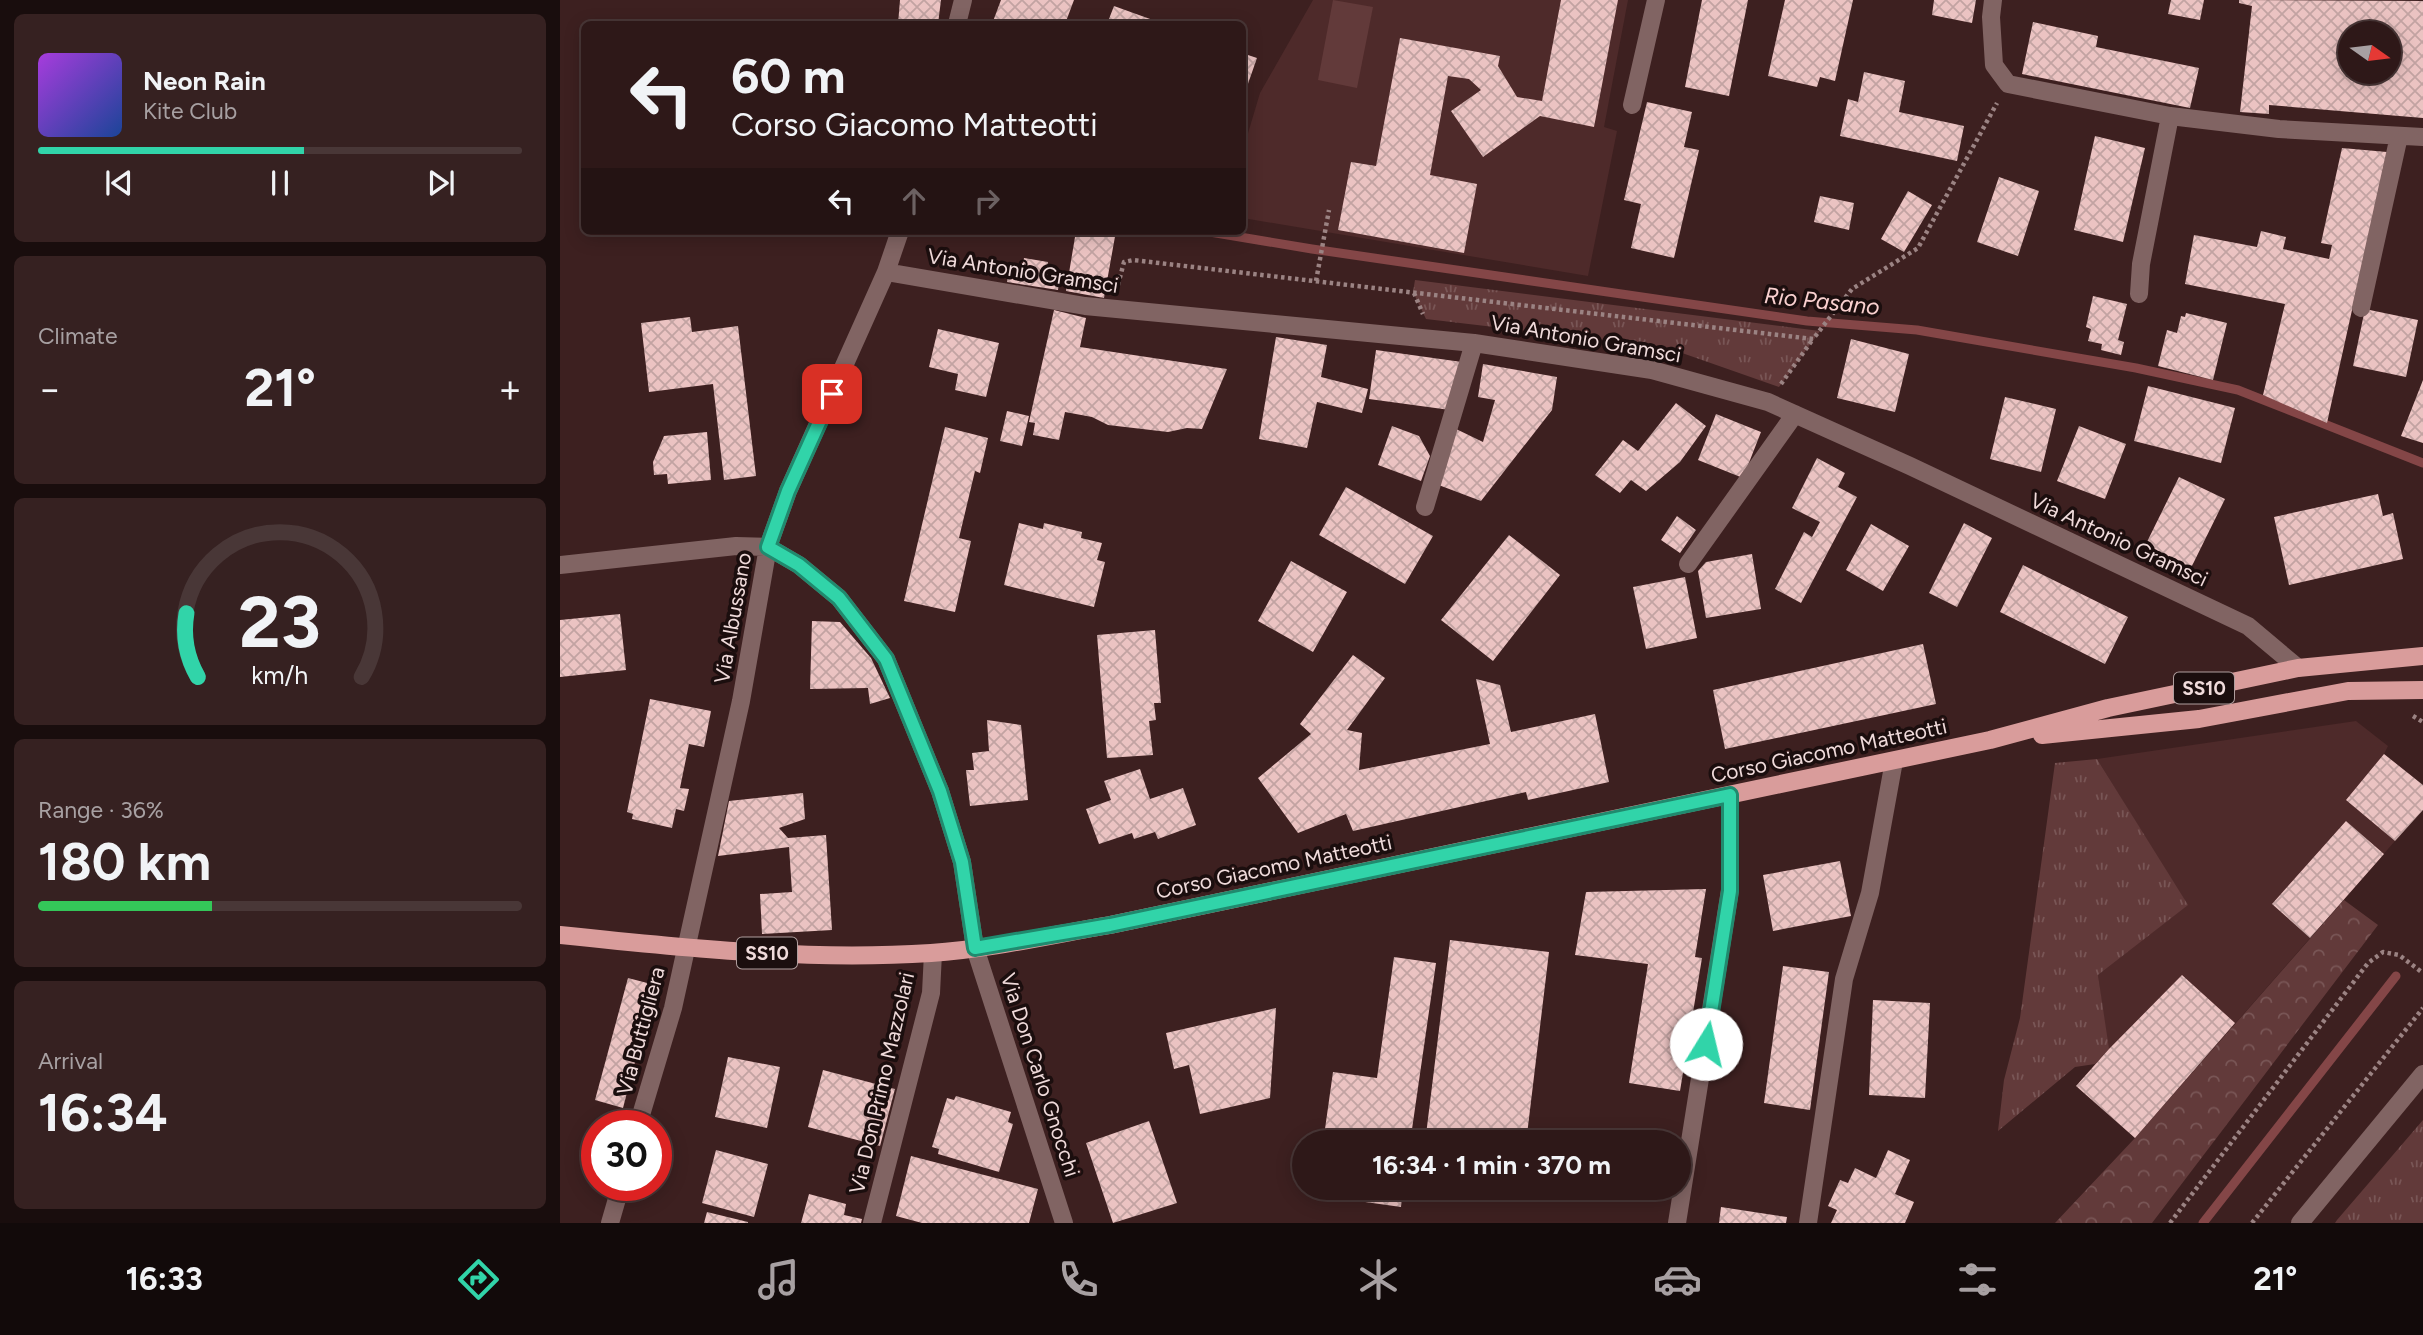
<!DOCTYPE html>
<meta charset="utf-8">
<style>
:root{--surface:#2e1818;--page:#362121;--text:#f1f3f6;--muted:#a7a0a2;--line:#493737;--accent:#31d4a9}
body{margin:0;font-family:Figtree,sans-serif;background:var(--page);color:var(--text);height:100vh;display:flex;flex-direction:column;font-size:26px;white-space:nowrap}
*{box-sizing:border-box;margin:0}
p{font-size:23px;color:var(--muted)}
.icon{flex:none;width:38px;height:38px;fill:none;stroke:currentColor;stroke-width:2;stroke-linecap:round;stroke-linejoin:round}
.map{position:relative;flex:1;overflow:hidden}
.panel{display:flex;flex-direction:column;gap:14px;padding:14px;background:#190d0d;width:560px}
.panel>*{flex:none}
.banner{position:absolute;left:21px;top:21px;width:665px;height:214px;border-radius:10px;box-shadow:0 4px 18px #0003,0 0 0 2px var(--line);background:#2e1818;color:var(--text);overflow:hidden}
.needle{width:46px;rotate:104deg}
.tools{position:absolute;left:1778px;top:21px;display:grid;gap:14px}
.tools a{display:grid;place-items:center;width:63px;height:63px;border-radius:50%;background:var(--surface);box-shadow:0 4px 18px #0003,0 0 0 2px var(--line);font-size:35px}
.speed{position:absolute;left:21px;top:1110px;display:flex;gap:14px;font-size:35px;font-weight:700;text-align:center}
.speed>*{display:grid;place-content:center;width:91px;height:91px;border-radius:50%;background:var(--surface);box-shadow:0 4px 18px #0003,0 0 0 2px var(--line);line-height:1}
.speed .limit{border:10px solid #d22;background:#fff;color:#111}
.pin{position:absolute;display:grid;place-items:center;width:60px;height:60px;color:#fff;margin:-30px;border-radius:14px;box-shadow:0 4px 10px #0006}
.me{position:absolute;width:77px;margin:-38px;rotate:9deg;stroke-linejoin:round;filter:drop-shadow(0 0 5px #0008)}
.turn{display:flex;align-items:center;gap:24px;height:147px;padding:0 35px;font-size:32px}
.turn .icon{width:91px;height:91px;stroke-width:2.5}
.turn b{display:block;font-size:49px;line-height:60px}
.lanes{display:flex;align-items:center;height:66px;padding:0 35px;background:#0003;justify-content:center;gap:35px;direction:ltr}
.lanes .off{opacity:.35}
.big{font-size:52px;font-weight:700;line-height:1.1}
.panel .card{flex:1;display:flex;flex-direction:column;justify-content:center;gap:10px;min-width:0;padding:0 24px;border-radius:10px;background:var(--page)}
.panel .dial{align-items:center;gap:0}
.dial svg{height:182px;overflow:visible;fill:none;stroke:var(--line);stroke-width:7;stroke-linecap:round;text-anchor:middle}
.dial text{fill:var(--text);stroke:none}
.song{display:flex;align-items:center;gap:21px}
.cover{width:84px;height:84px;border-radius:10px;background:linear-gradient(135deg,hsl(280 70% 55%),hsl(220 70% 35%))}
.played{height:7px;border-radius:4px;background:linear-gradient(90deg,var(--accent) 55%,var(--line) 55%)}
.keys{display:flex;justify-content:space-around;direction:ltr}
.heat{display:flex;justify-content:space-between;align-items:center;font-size:38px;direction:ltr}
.charge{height:10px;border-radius:5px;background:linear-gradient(90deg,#34c759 36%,var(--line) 0)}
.trip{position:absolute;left:732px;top:1130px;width:399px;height:70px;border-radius:35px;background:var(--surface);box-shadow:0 4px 18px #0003,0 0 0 2px var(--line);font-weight:700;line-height:70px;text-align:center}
.tab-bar{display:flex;height:112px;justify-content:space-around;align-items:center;background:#120a0a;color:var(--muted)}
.tab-bar .icon{width:49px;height:49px}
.tab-bar .active{color:var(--accent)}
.tab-bar b{font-size:32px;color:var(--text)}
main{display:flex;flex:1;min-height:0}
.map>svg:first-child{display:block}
.built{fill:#4e2a2a}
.grass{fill:url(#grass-tufts)}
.park{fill:url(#park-crowns)}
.garden{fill:#623a3a}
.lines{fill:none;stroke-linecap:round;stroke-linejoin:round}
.stream{stroke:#844647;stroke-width:9}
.building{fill:url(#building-cross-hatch);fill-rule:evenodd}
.path{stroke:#9b8383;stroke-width:4.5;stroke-dasharray:3.5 3.5;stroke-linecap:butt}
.minor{stroke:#816463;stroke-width:18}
.major{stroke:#d99c9b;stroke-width:18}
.route-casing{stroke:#208a6e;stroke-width:18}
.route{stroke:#31d4a9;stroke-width:12}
.labels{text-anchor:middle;stroke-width:7;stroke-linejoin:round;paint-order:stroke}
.shield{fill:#1b0e0e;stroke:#b09e9e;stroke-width:2}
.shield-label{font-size:19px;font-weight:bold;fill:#f0dbdb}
.street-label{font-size:21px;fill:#f0dbdb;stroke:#1b0e0e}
.water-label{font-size:23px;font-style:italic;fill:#f9d0cf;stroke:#1b0e0e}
</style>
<main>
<section class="panel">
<div class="card">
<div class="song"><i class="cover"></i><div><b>Neon Rain</b><p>Kite Club</p></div></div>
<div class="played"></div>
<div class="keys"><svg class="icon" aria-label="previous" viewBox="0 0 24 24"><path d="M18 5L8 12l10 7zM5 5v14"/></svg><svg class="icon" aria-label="pause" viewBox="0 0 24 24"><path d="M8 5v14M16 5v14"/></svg><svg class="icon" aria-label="next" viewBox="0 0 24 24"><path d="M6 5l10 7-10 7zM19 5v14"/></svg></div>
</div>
<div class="card"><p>Climate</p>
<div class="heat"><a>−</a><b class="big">21°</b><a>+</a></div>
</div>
<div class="card dial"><svg viewBox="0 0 100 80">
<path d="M14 69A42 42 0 1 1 86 69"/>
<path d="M14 69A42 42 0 0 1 9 41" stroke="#31d4a9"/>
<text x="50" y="56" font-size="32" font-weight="700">23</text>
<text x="50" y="72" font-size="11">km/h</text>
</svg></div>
<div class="card"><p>Range · 36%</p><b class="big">180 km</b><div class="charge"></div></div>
<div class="card"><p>Arrival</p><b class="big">16:34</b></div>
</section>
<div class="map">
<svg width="1863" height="1223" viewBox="0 0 1863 1223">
<defs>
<pattern id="grass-tufts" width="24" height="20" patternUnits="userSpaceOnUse" patternTransform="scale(1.75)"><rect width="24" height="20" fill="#623a3a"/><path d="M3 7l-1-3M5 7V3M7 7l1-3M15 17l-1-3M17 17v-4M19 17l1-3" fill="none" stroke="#795656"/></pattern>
<pattern id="park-crowns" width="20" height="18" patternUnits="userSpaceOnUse" patternTransform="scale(1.75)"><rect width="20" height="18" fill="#623a3a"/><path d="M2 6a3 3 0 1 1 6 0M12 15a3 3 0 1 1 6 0" fill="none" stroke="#795656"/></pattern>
<pattern id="building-cross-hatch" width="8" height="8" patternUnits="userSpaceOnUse" patternTransform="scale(1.75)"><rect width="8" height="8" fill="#ebc3c2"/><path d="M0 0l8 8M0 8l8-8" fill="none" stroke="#c2a3a2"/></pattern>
</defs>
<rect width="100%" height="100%" fill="#3d2020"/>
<path class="built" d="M753,0H1068L1044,127L1057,131L1028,276L683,218V150L700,93Z
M1796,721L1828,746L1824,754L1835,841L1575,1138L1516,1086L1548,1049L1538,975L1627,905L1537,759Z"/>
<path class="grass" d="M855,280L1260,331L1219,387L1105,347L866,319L853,292Z
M1537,759L1628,905L1538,975L1549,1049L1535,1064L1515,1067L1438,1131L1444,1080L1460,1018L1495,763Z
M1863,1120V1223H1775L1777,1220Z"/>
<path class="park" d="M1784,900L1818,925L1592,1223H1495L1575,1138Z"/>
<path class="garden" d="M773,0L813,7L797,88L758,80Z"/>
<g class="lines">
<path class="stream" d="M644,231L752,249L1247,321L1357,330L1576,368L1678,390L1863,463
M1643,1223L1836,976"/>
</g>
<path class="building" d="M340,0H381L378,24H338Z
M441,0H514L505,24H432Z
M1001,0H1058L1034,127L980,116L923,157L891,111L921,90L909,79L888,76L870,175L917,184L904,253L778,230L791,162L816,166L840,38L940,56L938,66L957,97L982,101Z
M1142,0H1188L1169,96L1125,87Z
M1225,0H1293L1275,81L1260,77L1257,87L1208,76Z
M1374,0H1416L1412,23L1372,15Z
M1611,0H1644L1640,20L1608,14Z
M1679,0L1863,1V118L1709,105V114L1680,112L1692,6L1679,3ZM1790,33H1829V72H1790Z
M554,6L604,24H547Z
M1473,22L1538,36L1536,47L1639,68L1630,108L1462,74Z
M682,53L697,58L683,98H682Z
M1304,72L1345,81L1339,112L1404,126L1397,161L1280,136L1288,99L1298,102Z
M1087,102L1132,112L1124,147L1139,150L1114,258L1071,248L1081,204L1064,200Z
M1535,136L1585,148L1563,242L1514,230Z
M1782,148L1827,152L1767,423L1703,395L1725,304L1625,284L1634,235L1697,247L1701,231L1726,237L1723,249L1769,259L1772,245L1761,243Z
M1439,177L1479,191L1458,256L1417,242Z
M1348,191L1372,205L1344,252L1321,239Z
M1260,196L1294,203L1289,230L1254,222Z
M516,231H556L544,298L506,291Z
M464,258L488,262L486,274L500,276L498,290L447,282L449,267L462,269Z
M1533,296L1567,304L1558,340L1564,342L1561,355L1541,350L1542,344L1528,341L1531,329L1526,327Z
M1805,309L1858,320L1846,377L1793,366Z
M494,310L526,318L520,347L667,369L642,429L627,428L608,432L548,425L532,417L505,412L499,440L473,435L475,423L469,422Z
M1626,313L1667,323L1653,380L1598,366L1607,330L1617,333L1621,316L1625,317Z
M130,317L132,332L178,326L196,476L164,480L153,384L89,392L81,323Z
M378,329L439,343L426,397L395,390L398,374L369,367Z
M716,337L767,345L761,377L808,389L802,413L757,402L747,448L699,439Z
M1291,339L1349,354L1335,412L1277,398Z
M816,350L902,362L890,410L809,399Z
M923,364L997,377L992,410L921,501L876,484L894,428L923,442L935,400L918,397Z
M1863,380V443L1841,436Z
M1588,386L1675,408L1661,463L1574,441Z
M1445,397L1496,409L1481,472L1430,459Z
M1116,403L1146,426L1120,462L1086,491L1071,480L1060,493L1035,475L1063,440L1078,451Z
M447,411L469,416L462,446L440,441Z
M1156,414L1201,432L1183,478L1138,460Z
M832,426L859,436L870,456L861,481L818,465Z
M1519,426L1566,444L1545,499L1497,481Z
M385,427L428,438L420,473L415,471L399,538L411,541L395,612L344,601Z
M147,432L151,480L108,484L107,474L94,475L93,462L104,436Z
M1257,458L1285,473L1278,487L1297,497L1241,603L1215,589L1244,532L1252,537L1260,522L1232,508Z
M1619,477L1665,499L1628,574L1582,552Z
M786,487L873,536L845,584L759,535Z
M1818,494L1823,516L1833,513L1843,559L1729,585L1714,517Z
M1117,516L1136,530L1120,553L1101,540Z
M459,523L483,529L484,523L522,532L521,538L542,543L537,560L545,562L534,607L444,585Z
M1404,523L1432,538L1397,607L1369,593Z
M1311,524L1349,546L1323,591L1286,570Z
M949,535L1000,575L933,661L881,620Z
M1192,554L1201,609L1146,618L1138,571L1146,562Z
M731,561L787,592L753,652L698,621Z
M1463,565L1568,617L1545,664L1440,612Z
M1125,577L1137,638L1086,649L1073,587Z
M60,614L66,670L0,677V620Z
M252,621L280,622L311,658L330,698L310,704L308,688L250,689Z
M595,630L601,703H594L596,720L589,721L593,755L547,758L537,635Z
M1363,644L1376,704L1165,749L1153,690Z
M793,655L825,678L787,730L802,733L799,770L930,744L916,679L940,685L951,732L1035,714L1049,782L968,800L966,792L793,831L786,814L738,833L698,778L751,734L740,724Z
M90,699L151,711L144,747L129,744L120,788L129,789L124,811L116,809L112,828L72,819L73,814L67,812Z
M427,720L461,725L468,800L410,806L406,770H414L412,753L429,751Z
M1824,754L1863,785V810L1835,841L1786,800Z
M580,769L590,799L623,788L636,825L598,839L595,832L574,839L572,833L539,844L526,809L551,800L544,781Z
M243,793L245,819L219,828L228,838L266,835L272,930L202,934L200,894L232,892L229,847L158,856L169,801Z
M1786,821L1824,854L1750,938L1712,904Z
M1280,861L1291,916L1213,931L1203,875Z
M1146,889L1135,957L1142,958L1120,1091L1069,1083L1088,964L1015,955L1026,892Z
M890,940L989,952L966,1143H865Z
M834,957L876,963L850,1143H763L773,1072L817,1078Z
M1223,966L1269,972L1250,1110L1204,1103Z
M1622,975L1675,1023L1575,1138L1516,1086L1549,1049Z
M68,978L95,985L63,1108L35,1100Z
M1313,1000L1370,1003L1365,1098L1309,1095Z
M716,1008L710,1098L640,1114L629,1065L614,1069L606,1033Z
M168,1057L220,1067L207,1128L155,1117Z
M263,1070L335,1089L320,1146L248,1127Z
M396,1096L451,1112L448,1122L453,1124L439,1172L378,1154L379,1149L372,1147L387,1098L394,1100Z
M589,1121L617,1203L553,1223L526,1143Z
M1022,1132L1079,1140L1078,1143H1020Z
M156,1150L208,1164L194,1217L142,1203Z
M1328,1150L1350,1160L1335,1194L1354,1202L1345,1223H1271L1277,1210L1268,1206L1280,1180L1288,1183L1295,1168L1316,1178Z
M351,1156L478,1189L469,1223H362L336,1216Z
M756,1188H843L841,1207L755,1195Z
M1014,1188H1065L1063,1198L1014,1191Z
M249,1194L286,1204L284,1215L302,1219L301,1223H241Z
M1161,1207L1227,1217L1226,1223H1159Z
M147,1212L188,1222V1223H144Z"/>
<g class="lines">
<path class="path" d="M756,281L769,210
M558,285L564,262L573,260L1253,339L1292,289L1358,248L1437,103
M854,293L863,314
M1221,384L1253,339
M1853,716L1863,722
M1610,1223L1808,963L1823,952L1839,955L1863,973
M1692,1223L1863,1008"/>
<path class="minor" d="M1433,0L1431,17L1434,65L1448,84L1610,116L1719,129L1863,137
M397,24L403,0
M1072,105L1096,0
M326,272L525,306L914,343L1092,370L1208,402L1350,466L1688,626L1738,668
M1579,294L1581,264L1610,116
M1801,308L1839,136
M865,507L914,343
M1128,564L1235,414
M0,565L176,546L208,547L239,565L279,598L326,659L380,791L402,862L415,948L504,1223
M78,1125L113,1008L126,949L181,701L208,547L228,491L326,272L340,231
M50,1223L61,1185
M312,1223L371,993L373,953
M1117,1223L1170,890V795
M1248,1223L1284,979L1310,893L1334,761
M1740,1223L1863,1074"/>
<path class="major" d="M1482,735L1639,719L1788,691L1863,690
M0,935C123,948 247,961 371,953C431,949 491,935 550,925L1430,740L1548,708L1738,668L1863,656"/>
</g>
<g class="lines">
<g class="route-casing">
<path id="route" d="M272,394L228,491L208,547L239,565L279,598L326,659L380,791L402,862L415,948L550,925L1170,795V891L1146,1044"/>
</g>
<use href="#route" class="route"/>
</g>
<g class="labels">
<g class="shield">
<rect x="1614" y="672.5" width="60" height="31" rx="5"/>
<rect x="177" y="937.5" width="60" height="31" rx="5"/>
</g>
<g class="shield-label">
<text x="1644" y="695">SS10</text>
<text x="207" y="960">SS10</text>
</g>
<g class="street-label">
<text transform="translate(463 271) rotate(9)" y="7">Via Antonio Gramsci</text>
<text transform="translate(1026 339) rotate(10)" y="7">Via Antonio Gramsci</text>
<text transform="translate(1559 540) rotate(25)" y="7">Via Antonio Gramsci</text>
<text transform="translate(173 618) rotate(-80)" y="7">Via Albussano</text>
<text transform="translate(1269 751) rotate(-12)" y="7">Corso Giacomo Matteotti</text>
<text transform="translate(714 867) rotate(-12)" y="7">Corso Giacomo Matteotti</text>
<text transform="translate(81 1031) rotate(-75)" y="7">Via Buttigliera</text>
<text transform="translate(480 1075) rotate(72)" y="7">Via Don Carlo Gnocchi</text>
<text transform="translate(322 1083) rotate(-77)" y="7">Via Don Primo Mazzolari</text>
</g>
<g class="water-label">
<text transform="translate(1262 301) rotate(6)" y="8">Rio Pasano</text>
</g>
</g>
</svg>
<div class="tools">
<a><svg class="needle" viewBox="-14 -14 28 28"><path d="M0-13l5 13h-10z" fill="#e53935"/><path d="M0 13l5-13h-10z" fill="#a7a0a2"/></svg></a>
</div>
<div class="speed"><div class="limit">30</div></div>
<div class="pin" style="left:272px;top:394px;background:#d93025"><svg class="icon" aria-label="arrive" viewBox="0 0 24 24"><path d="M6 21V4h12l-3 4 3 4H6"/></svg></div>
<svg class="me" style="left:1146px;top:1044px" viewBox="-20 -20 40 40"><circle r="19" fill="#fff"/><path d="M0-13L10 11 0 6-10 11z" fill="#31d4a9"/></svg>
<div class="trip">16:34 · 1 min · 370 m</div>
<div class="banner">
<div class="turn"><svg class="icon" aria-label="left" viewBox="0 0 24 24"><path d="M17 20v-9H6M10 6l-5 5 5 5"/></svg><div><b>60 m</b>Corso Giacomo Matteotti</div></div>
<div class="lanes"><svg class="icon" aria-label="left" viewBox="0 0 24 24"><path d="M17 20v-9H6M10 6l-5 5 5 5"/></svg><svg class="icon off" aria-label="ahead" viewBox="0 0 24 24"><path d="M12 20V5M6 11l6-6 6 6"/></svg><svg class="icon off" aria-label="right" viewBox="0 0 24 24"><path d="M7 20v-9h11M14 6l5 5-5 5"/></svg></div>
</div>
</div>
</main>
<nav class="tab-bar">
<b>16:33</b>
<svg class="icon active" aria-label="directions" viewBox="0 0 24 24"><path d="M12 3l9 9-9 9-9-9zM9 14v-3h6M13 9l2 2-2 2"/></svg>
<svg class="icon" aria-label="music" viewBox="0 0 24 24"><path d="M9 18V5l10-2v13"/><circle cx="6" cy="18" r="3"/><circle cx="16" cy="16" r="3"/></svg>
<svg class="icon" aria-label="phone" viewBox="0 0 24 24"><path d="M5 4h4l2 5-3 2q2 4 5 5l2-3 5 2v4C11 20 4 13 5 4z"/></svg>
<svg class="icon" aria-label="climate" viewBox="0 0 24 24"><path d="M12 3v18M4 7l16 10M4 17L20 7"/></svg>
<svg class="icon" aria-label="car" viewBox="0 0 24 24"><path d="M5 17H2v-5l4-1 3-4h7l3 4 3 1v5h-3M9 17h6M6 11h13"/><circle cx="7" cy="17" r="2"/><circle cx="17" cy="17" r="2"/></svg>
<svg class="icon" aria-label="filters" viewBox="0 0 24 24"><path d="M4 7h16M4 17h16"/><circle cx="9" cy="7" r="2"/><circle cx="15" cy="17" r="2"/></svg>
<b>21°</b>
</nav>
